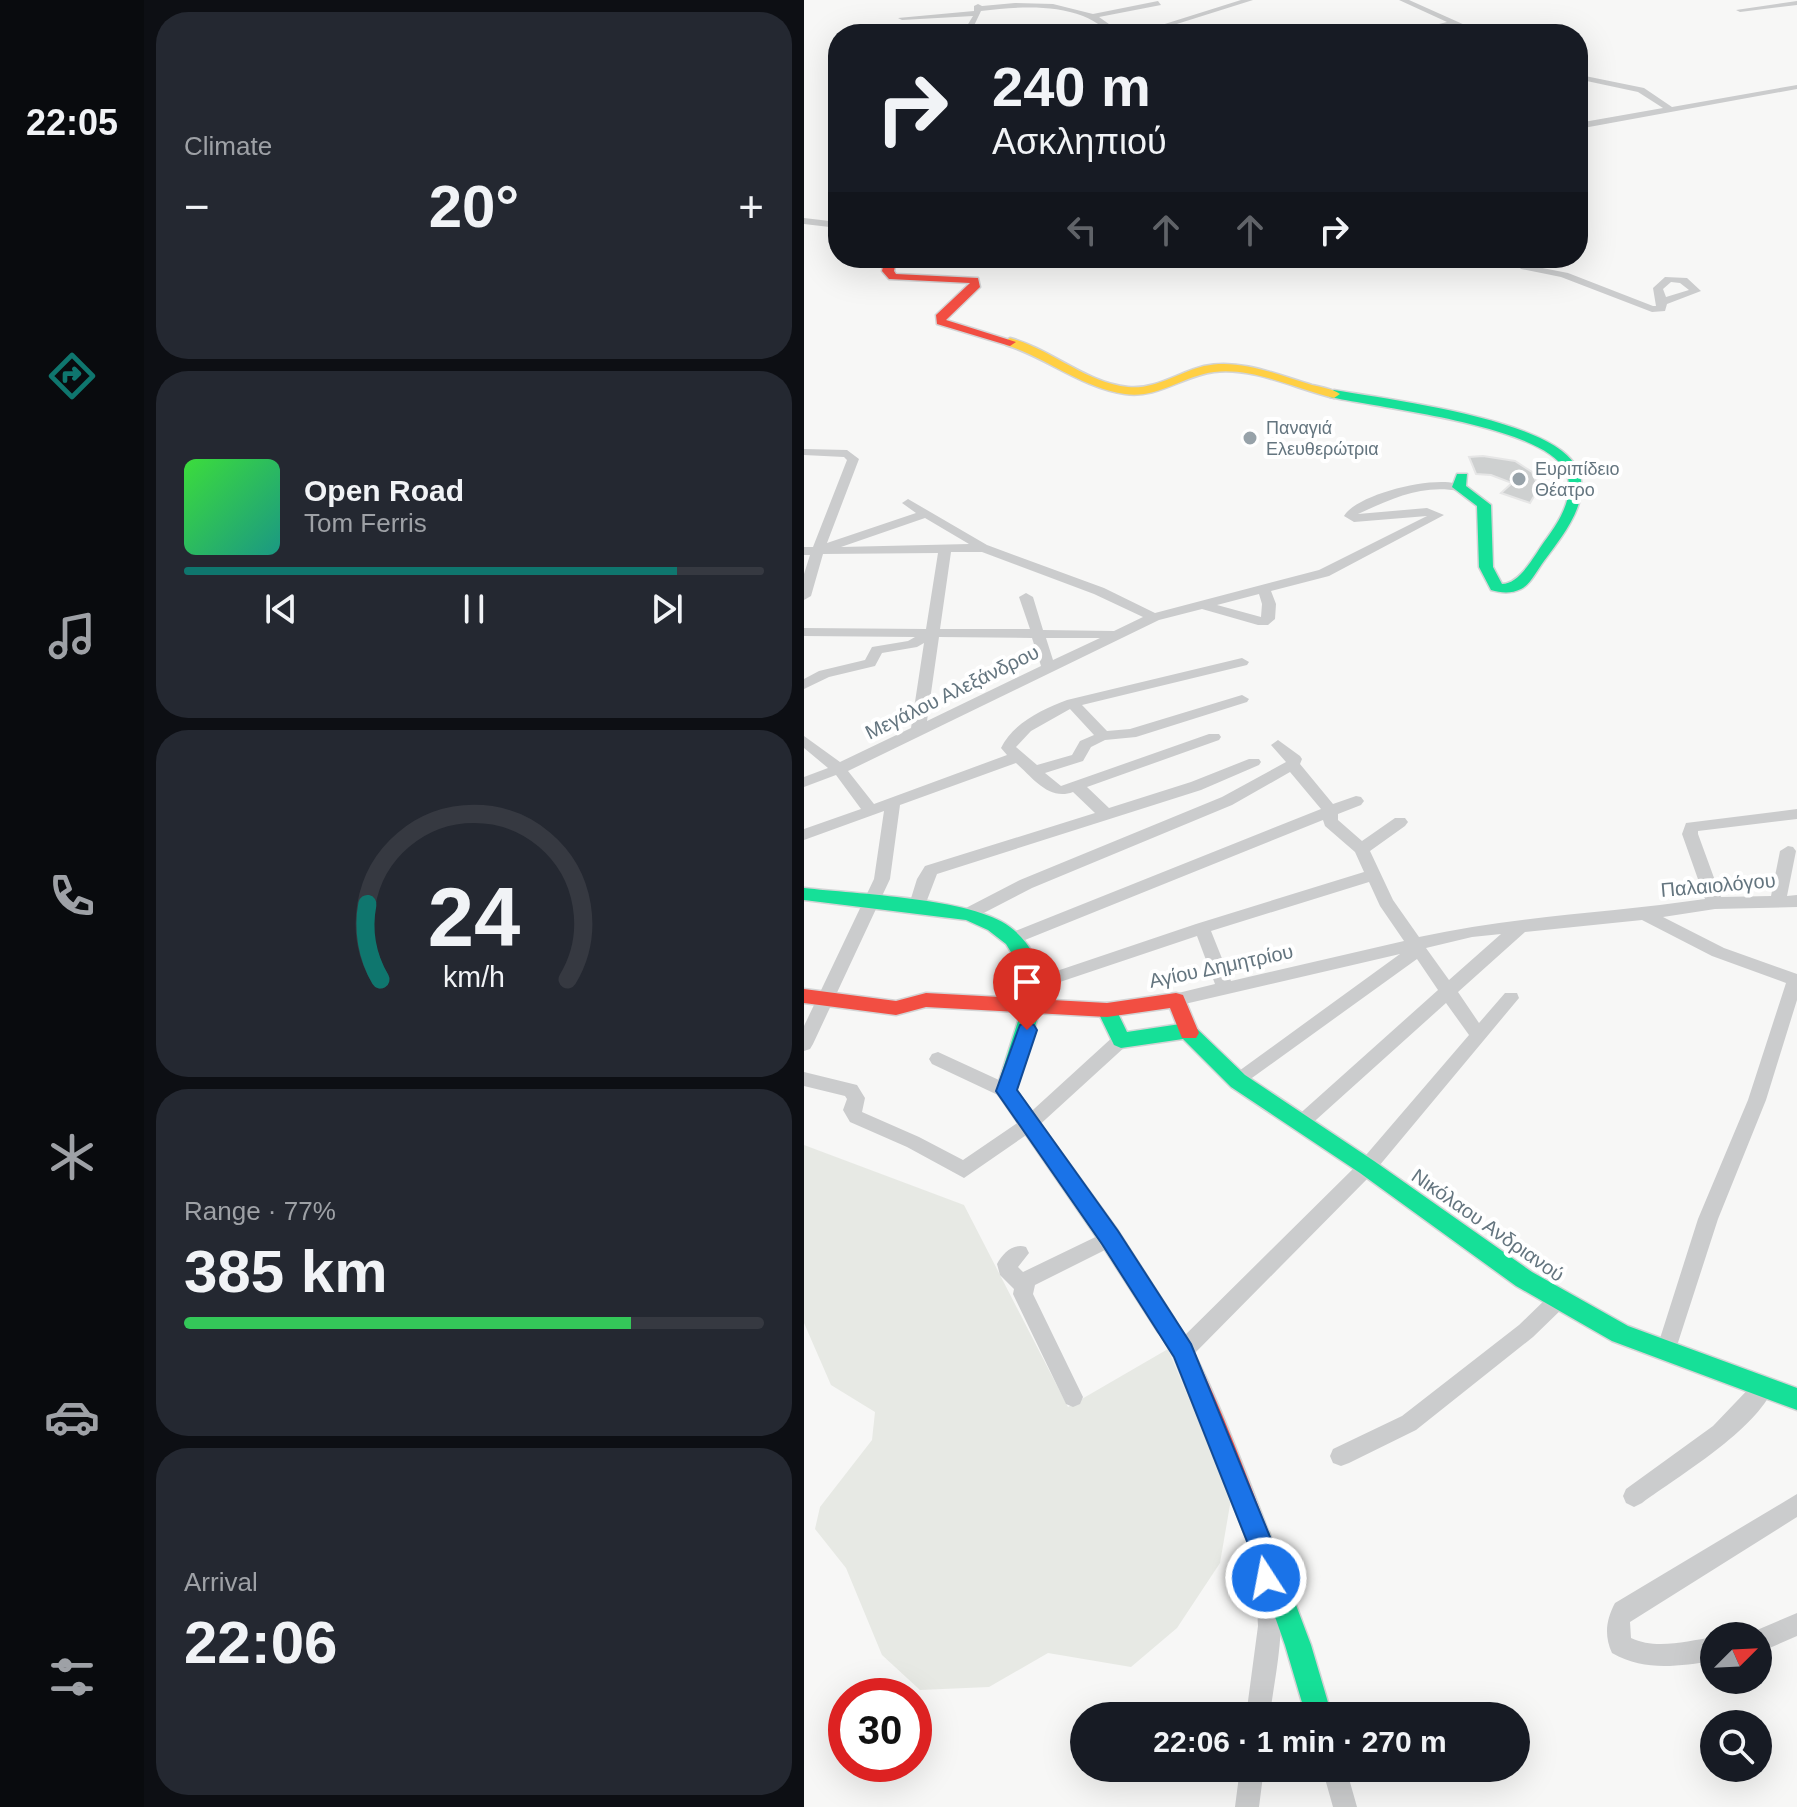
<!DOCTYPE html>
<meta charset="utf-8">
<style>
:root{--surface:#171b24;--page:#242831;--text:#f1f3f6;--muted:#9ea1a6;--line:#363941;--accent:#0f766e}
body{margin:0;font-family:Helvetica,sans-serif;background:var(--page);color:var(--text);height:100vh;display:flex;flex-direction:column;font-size:30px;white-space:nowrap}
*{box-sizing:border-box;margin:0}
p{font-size:26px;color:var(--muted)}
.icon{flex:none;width:44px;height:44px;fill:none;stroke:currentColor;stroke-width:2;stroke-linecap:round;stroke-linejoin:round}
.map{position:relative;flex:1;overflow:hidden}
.sheet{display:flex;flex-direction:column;gap:12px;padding:12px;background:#0d0f14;width:660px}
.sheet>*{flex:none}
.banner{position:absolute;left:24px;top:24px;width:760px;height:244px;border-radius:32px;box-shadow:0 8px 32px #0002;background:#171b24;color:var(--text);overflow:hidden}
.needle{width:52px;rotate:66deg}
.controls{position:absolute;left:896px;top:1622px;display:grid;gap:16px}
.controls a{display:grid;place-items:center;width:72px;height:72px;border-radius:50%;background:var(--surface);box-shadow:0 8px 32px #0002;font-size:40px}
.speed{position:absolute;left:24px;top:1678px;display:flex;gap:16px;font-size:40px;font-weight:700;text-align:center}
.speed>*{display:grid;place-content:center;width:104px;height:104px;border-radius:50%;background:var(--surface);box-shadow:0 8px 32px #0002;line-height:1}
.speed .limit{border:12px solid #d22;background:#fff;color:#111}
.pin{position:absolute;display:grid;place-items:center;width:68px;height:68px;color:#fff;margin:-82px -34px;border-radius:50% 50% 50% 0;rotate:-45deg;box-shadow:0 0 8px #0007}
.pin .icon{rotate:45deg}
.me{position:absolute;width:88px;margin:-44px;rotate:349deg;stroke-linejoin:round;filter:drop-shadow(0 0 6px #0008)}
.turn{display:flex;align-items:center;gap:28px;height:168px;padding:0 32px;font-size:36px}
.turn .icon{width:104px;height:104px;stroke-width:2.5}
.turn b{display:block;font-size:56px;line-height:68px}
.lanes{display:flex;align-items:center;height:76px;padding:0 32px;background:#0003;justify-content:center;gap:40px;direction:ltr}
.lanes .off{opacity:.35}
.big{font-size:60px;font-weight:700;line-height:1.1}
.sheet .widget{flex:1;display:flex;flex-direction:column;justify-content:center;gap:12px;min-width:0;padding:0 28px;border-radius:32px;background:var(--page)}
.sheet .dial{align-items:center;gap:0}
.dial svg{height:208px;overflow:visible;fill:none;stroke:var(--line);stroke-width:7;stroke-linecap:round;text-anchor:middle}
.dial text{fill:var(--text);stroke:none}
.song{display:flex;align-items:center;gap:24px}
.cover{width:96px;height:96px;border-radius:12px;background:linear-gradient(135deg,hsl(120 70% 55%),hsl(170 70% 35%))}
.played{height:8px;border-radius:4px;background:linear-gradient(90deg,var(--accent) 85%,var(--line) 85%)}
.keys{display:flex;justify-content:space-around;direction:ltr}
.heat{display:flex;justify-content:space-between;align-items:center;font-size:44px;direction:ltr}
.charge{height:12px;border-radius:6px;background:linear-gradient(90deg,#34c759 77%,var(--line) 0)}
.trip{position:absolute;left:266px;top:1702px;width:460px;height:80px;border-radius:40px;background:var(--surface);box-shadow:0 8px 32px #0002;font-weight:700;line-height:80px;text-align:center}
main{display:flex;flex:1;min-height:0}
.tab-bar{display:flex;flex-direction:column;width:144px;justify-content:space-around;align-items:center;background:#090b0e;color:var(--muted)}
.tab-bar .icon{width:56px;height:56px}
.tab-bar .current{color:var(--accent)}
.tab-bar b{font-size:36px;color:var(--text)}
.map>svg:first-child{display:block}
.green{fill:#e7e9e4}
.building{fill:#ced0d0;stroke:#e6e6e6;stroke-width:2}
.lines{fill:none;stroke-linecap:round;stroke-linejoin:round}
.fast-casing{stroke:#d3d4d5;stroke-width:3}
.slow-casing{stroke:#d3d4d5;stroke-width:3}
.jam-casing{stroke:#d3d4d5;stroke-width:3}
.street{fill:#cbcccd;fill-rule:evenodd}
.fast{fill:#16e098;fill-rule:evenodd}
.slow{fill:#ffcf43;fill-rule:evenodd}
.jam{fill:#f24e42;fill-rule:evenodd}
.route{fill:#1a73e8;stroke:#114b97;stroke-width:2}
.poi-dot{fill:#97a2a9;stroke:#fff;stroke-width:3}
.labels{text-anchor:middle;stroke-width:8;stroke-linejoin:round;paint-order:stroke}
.far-poi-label{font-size:18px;fill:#64757f;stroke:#fff;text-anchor:start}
.street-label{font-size:20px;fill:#64757f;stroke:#fff}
</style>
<main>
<nav class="tab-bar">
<b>22:05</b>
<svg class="icon current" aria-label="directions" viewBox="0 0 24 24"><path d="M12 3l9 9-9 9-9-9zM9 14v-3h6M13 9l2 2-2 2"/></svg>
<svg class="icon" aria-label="music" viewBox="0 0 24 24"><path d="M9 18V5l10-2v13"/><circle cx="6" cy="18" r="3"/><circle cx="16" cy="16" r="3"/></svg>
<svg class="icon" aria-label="phone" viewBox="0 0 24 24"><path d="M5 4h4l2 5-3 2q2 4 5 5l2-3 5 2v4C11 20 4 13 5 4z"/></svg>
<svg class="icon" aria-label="climate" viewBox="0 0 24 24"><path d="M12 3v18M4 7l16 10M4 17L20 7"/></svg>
<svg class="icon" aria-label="car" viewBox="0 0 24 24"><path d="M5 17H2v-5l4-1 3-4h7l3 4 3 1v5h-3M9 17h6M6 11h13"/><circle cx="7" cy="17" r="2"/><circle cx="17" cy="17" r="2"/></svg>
<svg class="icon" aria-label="filters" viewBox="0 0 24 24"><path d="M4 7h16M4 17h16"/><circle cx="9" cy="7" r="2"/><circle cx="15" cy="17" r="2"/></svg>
</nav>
<section class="sheet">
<div class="widget"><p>Climate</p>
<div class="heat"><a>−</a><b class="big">20°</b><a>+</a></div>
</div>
<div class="widget">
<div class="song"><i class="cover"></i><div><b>Open Road</b><p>Tom Ferris</p></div></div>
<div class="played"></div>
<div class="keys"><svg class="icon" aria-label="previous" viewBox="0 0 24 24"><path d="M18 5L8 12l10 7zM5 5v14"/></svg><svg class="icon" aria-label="pause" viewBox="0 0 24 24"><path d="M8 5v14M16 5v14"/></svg><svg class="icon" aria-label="next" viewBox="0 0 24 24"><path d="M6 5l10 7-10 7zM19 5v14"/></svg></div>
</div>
<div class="widget dial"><svg viewBox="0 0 100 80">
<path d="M14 69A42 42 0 1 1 86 69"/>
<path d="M14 69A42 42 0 0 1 9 40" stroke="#0f766e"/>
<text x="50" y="56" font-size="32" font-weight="700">24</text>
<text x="50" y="72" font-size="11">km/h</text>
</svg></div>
<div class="widget"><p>Range · 77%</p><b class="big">385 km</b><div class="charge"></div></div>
<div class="widget"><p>Arrival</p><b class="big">22:06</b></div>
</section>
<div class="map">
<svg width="993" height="1807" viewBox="0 0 993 1807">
<rect width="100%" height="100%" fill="#f7f7f6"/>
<path class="green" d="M0,1145L160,1205L264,1407L364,1349L427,1499L416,1563L373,1628L327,1667L244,1653L185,1687L116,1690L78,1655L42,1568L11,1529L16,1507L68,1440L71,1412L27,1385L0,1323Z"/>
<path class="building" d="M679,456L711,461L728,472L735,488L726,503L697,493L708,483L687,475L672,474L665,457Z"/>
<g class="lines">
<g class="fast-casing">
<path id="fast" d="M530,390C590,400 712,416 758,451C801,484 763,530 740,561C733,570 727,584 717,589C707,594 697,593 687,590L675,567L673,506L648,487L653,474H663L662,486L687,505L689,567L698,584C717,584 732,552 743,538C756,520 773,493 761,470C737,425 575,408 526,397L524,394Z
M0,888C51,894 169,898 206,927C225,941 235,963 244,983L212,1090L314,1231L370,1318L373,1325L370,1332L362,1335L354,1332L298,1245L192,1091L226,983L202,944L184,930L162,920L0,900Z
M303,1003L310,1005L323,1032L383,1023L390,1026L441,1075L570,1161L728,1272L824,1326L993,1388V1410L808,1341L712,1286L556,1173L427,1087L379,1039L317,1048L310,1045L293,1010L296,1005Z
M456,1529L465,1532L468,1541L507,1645L528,1716H502L481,1645L444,1541L447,1532Z"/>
</g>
<g class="slow-casing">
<path id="slow" d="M206,338C247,349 282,383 324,387C351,390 375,372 400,366C436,358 474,375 508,385C517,387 529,389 536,394L530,398C492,389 449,367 410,372C379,376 353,399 321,394C278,388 243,358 202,345L200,342Z"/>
</g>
<g class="jam-casing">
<path id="jam" d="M81,258H93L90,271L92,274L174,278L176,287L142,320L212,342L206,346L133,324L132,315L166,283L85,279L78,271Z
M0,989L92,1001L122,993L303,1003L372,993L379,995L395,1033L392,1038H378L366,1008L303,1017L122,1007L92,1015L0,1003Z
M362,1315C389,1325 453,1504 468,1541L465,1550L456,1553L447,1550L370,1357L351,1325L354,1318Z"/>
</g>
<path class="street" d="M437,0H449L341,34H329Z
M595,0H605L681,34C669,34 660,26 649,25C631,25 613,34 595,34L643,22Z
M354,1L357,5L295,17L319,34C305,34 293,21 279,16C247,4 211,7 177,11L166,34H158L169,16L98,20L94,18L170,11V6L174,4L178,6L211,3L249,4L289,14Z
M993,1V5L936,12L932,10Z
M781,76L840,88L868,107L993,85V89L774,129V123L859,108L834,92L778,80Z
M0,218L34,222V228L0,224Z
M705,258H716L723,265L764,273L849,306H852L849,288L861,277L883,278L897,291L863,304L861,311L848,312L757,277L717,269ZM867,282L876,283L885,290L862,297L859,289Z
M0,449L43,450L55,459L23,543L112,513L98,503L104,499L183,545L300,588L351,613L515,570L623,516L550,522L540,516C552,494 639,472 661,487L655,491C617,484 587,499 554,514L623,508L640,515L525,576L467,591L472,604L471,619L464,625H454L398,609L355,620L44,771L70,804L203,755L197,748C209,723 239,709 263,700L438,658L445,662L443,665L278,705L303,731L326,729L438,695L445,699L443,702L332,737L301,740L287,747L279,761L241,773L257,786L405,734H415L417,737L415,740L283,787L305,808L387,782L445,759H455L457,762L455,765L397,790L133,874L120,908L112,914L104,908L113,879L121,866L291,813L269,792C245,801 229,778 212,763L96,805L86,879L9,1044L6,1049L0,1051V1026L70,879L80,811L0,840V829L57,809L32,775L0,787V777L24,768L0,748V736L36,762L107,728L120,643L113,647L78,653L71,666L25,677L0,689V679L15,671L61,660L68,647L104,641L111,637L0,636V628L122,629L134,553L19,554L7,596L0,600V574L6,555H0V547H9L43,460L40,457L0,455ZM121,518L165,544L37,547ZM147,552H178L290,594L339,617L310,631L239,630L229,597L222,593L215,597L226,629H136ZM455,594L458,604L457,617L413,605ZM135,637L228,638L237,666L123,721ZM242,638H296L249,660ZM266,709L290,735L276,741L268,755L233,765L212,747L227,731Z
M474,740L496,756L498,759L496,764L529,804L552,796L557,797L560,801L557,805L534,814V820L558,841L591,818H601L604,822L601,826L566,851L589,900L615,937C709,916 806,913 901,899L878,834L882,823L993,809V819L894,831V834L917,897L967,896L976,851L984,846L989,847L992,851L983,896L993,895V907L911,909L859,917L920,948L993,974V1000L962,1100L914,1219L869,1358L862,1360L855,1358L852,1351L894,1219L944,1100L982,983L908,956L838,920L721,932L654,992L675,1023L701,993H713L715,998L570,1172L386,1358L379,1360L372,1358L369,1351L372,1344L556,1162L665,1035L642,1003L503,1128L497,1130L491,1128L488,1123L491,1118L634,990L613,959L434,1088L428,1086L425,1081L428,1076L596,954L372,1006L366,1005L364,1000L366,995L411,984L393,936L241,987H229L227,983L229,979L392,924L560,872L551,852L521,826L519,820L216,942H204L202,938L204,934L517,809L486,772L428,805L228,888L170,918H158L156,914L158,910L216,880L418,797L482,762L467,745ZM565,882L576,906L600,941L427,981L407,931ZM697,934L645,980L622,948L668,937Z
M317,1033L323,1035L326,1040L323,1045L231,1129L160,1178L103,1147L46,1122L39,1110L43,1099L41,1096L0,1086V1072L53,1085L61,1098L58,1112L115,1137L159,1160L219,1119L311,1035Z
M134,1052L208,1086L211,1091L208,1096L202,1098L196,1096L128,1064L125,1059L128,1054Z
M306,1230L313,1232L316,1238L313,1244L231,1285L229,1294L279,1397L276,1404L269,1407L262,1404L209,1294L210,1289L196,1275L193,1264C199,1253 209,1243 222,1247L225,1253L214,1267L219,1272Z
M754,1291L761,1294L764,1300L761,1306L729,1337L612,1430L545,1463L537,1466L529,1463L526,1456L529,1449L598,1416L715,1325L747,1294Z
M960,1377L967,1380L970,1387C951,1431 876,1475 838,1503L830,1507L822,1503L819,1496L822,1489L909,1426L953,1380Z
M993,1494V1517L826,1622L827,1638C852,1650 883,1641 910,1637V1661C873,1666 842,1672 808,1653C800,1635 802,1620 811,1603Z
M463,1580L471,1583C485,1618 470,1679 466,1716H442L454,1626L452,1591L455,1583Z
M993,1613V1636L954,1653V1636H945L946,1633Z
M436,1768H460L455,1807H431Z
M518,1768H542L553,1807H529Z"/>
<use href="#fast" class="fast"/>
<use href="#slow" class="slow"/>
<use href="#jam" class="jam"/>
</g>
<path class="route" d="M223,1022L230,1025L233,1030L213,1090L314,1231L387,1344L473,1554L475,1578L471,1587L462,1591L453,1587L448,1554L370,1357L298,1244L192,1091L214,1030L216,1025Z"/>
<g class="poi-dot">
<circle cx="446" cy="438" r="8"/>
<circle cx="715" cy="479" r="8"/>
</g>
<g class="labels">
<g class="far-poi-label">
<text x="462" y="434">Παναγιά<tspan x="462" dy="21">Ελευθερώτρια</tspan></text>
<text x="731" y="475">Ευριπίδειο<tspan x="731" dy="21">Θέατρο</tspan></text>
</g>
<g class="street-label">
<text transform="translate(148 692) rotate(-26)" y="7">Μεγάλου Αλεξάνδρου</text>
<text transform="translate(914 885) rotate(-5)" y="7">Παλαιολόγου</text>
<text transform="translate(417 966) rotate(-12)" y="7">Αγίου Δημητρίου</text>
<text transform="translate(684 1225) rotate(35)" y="7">Νικόλαου Ανδριανού</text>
</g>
</g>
</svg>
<div class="controls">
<a><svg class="needle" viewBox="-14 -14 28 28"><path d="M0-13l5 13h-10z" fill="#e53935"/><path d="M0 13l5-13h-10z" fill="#9ea1a6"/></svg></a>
<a><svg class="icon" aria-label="search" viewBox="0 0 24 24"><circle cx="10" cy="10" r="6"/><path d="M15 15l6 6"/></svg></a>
</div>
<div class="speed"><div class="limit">30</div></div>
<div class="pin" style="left:223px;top:1030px;background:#d93025"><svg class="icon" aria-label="arrive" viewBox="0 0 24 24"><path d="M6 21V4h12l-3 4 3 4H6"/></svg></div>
<svg class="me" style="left:462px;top:1578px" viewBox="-20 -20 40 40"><circle r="17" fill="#1a73e8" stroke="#fff" stroke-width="3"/><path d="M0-11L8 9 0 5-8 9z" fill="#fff"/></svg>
<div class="trip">22:06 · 1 min · 270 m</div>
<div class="banner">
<div class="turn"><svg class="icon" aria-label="right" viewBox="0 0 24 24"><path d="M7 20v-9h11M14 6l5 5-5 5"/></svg><div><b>240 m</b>Ασκληπιού</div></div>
<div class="lanes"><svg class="icon off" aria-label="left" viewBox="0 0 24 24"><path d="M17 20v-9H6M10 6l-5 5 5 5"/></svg><svg class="icon off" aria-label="ahead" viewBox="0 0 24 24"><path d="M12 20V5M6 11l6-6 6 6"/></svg><svg class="icon off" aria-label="ahead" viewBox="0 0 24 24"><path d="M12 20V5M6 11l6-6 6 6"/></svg><svg class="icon" aria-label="right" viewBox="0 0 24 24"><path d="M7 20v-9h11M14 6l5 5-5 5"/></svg></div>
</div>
</div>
</main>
